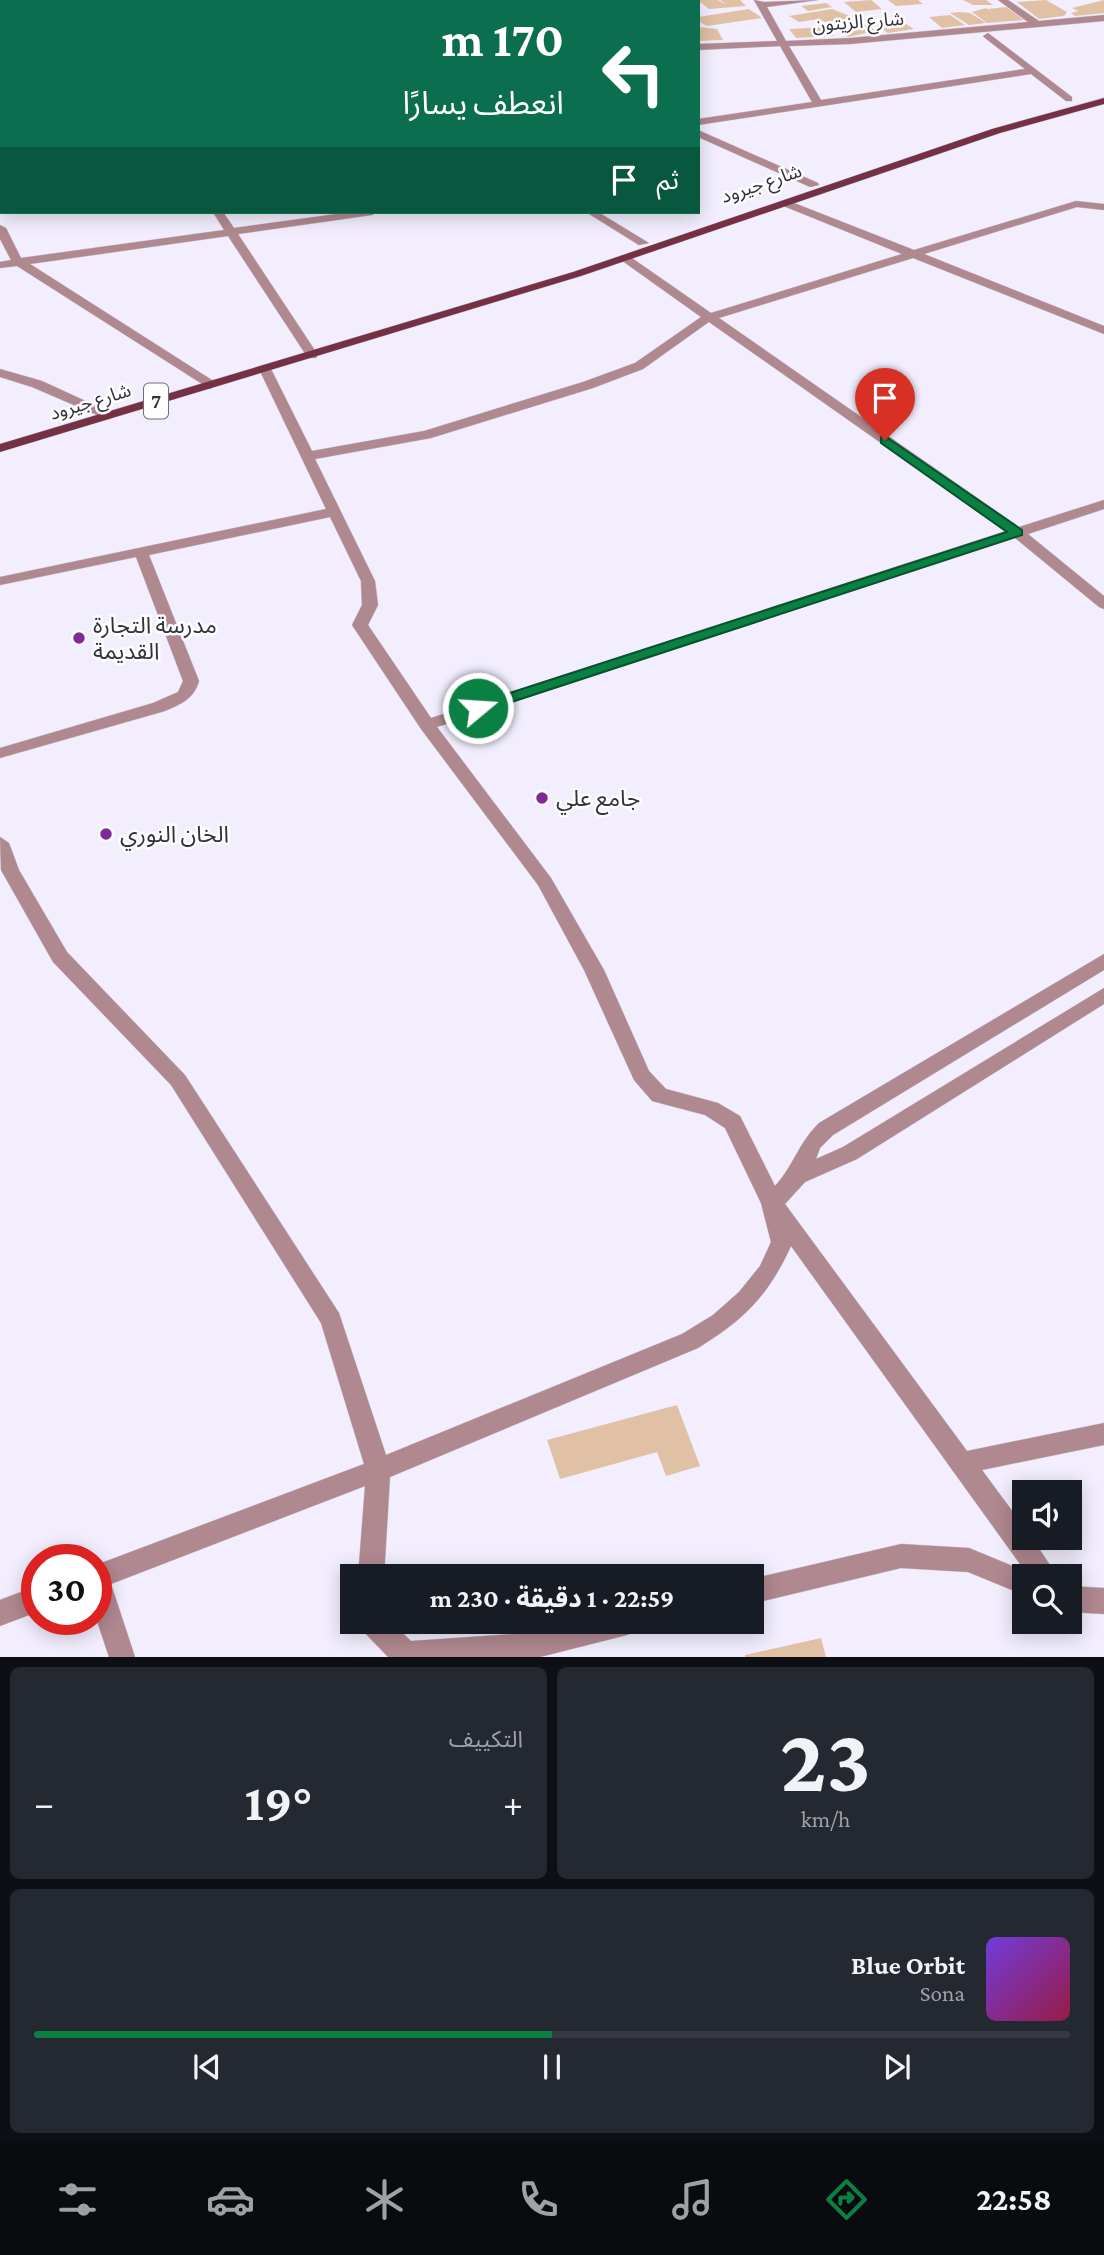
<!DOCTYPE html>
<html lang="ar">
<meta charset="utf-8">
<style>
:root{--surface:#171b24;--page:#242831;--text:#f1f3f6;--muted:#9ea1a6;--line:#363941;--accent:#0b8043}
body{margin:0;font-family:"Crimson Pro","Noto Sans Arabic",serif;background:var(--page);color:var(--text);direction:rtl;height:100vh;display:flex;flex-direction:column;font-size:26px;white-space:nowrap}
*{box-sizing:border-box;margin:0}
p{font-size:23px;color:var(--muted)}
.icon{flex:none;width:38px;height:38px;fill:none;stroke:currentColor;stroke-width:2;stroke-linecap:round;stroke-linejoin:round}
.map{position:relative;height:1657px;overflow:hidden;direction:ltr}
.details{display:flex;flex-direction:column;gap:10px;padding:10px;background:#0d0f14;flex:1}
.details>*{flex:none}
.guide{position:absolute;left:0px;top:0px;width:700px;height:214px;box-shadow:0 4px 18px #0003;direction:rtl;background:#0b6e4f;color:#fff;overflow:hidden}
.fabs{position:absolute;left:1012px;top:1480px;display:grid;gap:14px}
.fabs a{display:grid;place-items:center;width:70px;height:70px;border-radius:0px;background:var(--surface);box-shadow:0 4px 18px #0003;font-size:35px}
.speed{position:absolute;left:21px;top:1544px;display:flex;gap:14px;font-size:35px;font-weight:700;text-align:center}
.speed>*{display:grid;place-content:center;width:91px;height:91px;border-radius:50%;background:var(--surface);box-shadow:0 4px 18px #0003;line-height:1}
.speed .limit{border:10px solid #d22;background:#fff;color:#111}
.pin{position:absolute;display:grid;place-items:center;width:60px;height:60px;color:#fff;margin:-72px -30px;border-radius:50% 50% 50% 0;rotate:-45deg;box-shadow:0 0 7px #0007}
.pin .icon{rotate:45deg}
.me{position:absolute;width:77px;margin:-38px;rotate:72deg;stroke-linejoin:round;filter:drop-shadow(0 0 5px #0008)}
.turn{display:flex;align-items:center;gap:24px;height:147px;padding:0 21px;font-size:32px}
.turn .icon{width:91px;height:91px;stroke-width:2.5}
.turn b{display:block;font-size:49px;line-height:60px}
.then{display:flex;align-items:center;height:66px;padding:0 21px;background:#0003;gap:14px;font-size:26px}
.big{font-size:52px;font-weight:700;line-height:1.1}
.details .card{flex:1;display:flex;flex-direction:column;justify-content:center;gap:10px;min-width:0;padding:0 24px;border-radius:10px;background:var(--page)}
.details .dial{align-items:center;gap:0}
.dial b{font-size:91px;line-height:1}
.song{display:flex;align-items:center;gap:21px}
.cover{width:84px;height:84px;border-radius:10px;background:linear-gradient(135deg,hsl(260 70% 55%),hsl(340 70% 35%))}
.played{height:7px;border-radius:4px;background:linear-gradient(90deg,var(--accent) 50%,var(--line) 50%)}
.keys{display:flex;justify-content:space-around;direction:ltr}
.heat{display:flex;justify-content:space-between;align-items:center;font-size:38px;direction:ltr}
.details .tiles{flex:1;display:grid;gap:10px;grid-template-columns:1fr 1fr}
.card:last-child{grid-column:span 2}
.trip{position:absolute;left:340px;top:1564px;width:424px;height:70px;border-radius:0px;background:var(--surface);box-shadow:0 4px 18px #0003;font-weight:700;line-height:70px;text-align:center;direction:rtl}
.dock{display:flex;height:112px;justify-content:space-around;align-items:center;background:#090b0e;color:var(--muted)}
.dock .icon{width:49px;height:49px}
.dock .active{color:var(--accent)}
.dock b{font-size:32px;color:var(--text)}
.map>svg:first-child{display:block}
.building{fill:#e1c1a5}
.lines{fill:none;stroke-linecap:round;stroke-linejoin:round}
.minor-casing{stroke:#d0ccdb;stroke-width:1}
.major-casing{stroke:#d0ccdb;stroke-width:1}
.minor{fill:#b08890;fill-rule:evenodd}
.major{fill:#743144;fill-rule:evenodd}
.route{fill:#0b8043;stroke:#07532c;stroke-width:2}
.poi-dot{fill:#802a98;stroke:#fefefe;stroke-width:2.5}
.labels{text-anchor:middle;stroke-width:5;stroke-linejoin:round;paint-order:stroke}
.far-street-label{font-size:19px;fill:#33313a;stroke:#fefefe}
.shield{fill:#fefefe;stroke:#706e75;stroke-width:2}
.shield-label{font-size:21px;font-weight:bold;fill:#33313a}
.poi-label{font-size:23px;fill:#33313a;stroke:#fefefe;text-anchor:start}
</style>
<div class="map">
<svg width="1104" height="1657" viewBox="0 0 1104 1657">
<rect width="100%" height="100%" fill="#f2eefe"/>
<path class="building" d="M697,0H718L727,5L720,0H740L746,6L709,9Z
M871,0L882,9L856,12L844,2Z
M888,0H918L923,4L896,6Z
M963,0H986L993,5H973Z
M1046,0L1067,12L1064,16L1039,19L1017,2Z
M1104,0V13L1075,16L1071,13L1078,11L1072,8Z
M826,3L832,7L808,11L801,6Z
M1006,7L1024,20L987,23L972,12L986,8L994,14L988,9Z
M749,9L762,18L707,26L698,21V17Z
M832,9L855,18L824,22L819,19L799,22L789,16Z
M959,12L970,13L986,23L969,25L950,13Z
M950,15L965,25L942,28L929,17Z
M901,21L914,29L888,33L876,25Z
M861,22L876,31L848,37L831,27Z
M698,27L717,29L723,40L698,41Z
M828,27L834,36L796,38L789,29Z
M677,1405L700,1466L666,1476L657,1452L560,1479L547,1440Z
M821,1638L826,1657H745V1655Z"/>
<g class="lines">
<g class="minor-casing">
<path id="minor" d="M39,0H54L37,2Z
M172,0H182L183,2H173Z
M334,0H345L346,2H335Z
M495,0H507L508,2H496Z
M634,0H642L643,2H635Z
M754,0L764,2L818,0L767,7L786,41L850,38L1028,22L998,0H1008L1039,21L1104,15V21L850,44L789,46L821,100L1025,69L985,38L983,36L988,33L1072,97V101H1066L1031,74L698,125V119L812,102L780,46L698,50V44L777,41Z
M0,8H2V14H0Z
M2,76V82L0,83V77Z
M698,130L818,183L819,185L810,187L698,137Z
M0,154H2V160H0Z
M781,201H789L914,250L1076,201L1104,204V210L1077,207L924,254L1104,326V334L913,258L719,318L1019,527L1104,500V509L1028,534L1104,596V609L1099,607L1015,538L437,727L551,878L604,970L649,1071L666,1089L718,1103L740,1116L775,1186C793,1167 799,1142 819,1123L1104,954V970L833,1135L820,1148L816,1159L843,1147L1104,988V1004L857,1159L805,1182L785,1204L967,1451L1104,1423V1445L982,1470L1024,1527V1538H1032L1058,1577H1024V1595L968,1572L901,1568L751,1604V1579L901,1544L969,1548L1025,1571L791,1246C768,1296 744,1320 698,1348L390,1477L384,1577H358L365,1486L111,1584L135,1657H109L96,1618V1565L364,1464L321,1323L171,1085L53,962L1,870L0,837L9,843L19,870L67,952L185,1075L339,1313L386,1455L682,1334L713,1315L739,1292L760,1266L771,1242L761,1203L725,1128L705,1115L652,1101L634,1080L584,970L538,885L421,729L352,625L362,605L361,581L330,517L149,555L199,681C194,699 181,704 165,711L0,758V748L153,703L178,692L183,681L136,557L0,585V577L326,509L259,369L261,366L265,365L271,369L312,451L424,431L583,382L635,363L701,317L621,260V256H629L711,313L902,254L781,205ZM709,322L1006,531L431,718L368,625L378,605L375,581L315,459L431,438L593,388L643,369Z
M213,212H223L234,228L351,212H377L372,215L238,234L318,355L316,358H308L228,236L30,264L215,382L216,385L210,389L17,266L0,268V262L11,260L0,239V225L6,228L21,258L224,230Z
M586,212H598L649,243L639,245Z
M0,369L42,381L116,415L109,419L104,418L32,387L0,377Z
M37,1586V1612L0,1626V1600Z
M1069,1586L1104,1588V1614L1069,1612Z
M359,1622H391L411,1641L530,1633L574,1622H640L636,1631L627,1635L540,1657H388L363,1631Z"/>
</g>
<g class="major-casing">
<path id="major" d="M1104,98V104L1000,133L581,276L0,452V444L573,272L992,129Z"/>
</g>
<use href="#minor" class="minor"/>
<use href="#major" class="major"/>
</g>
<path class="route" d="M885,436L1022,530V535L484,711H473L471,708L473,705L1007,532L881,443V437Z"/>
<g class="poi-dot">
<circle cx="79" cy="638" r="7"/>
<circle cx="542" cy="798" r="7"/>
<circle cx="106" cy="834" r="7"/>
</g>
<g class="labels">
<g class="far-street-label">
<text transform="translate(858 21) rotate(-4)" y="7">شارع الزيتون</text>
<text transform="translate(761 183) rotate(-19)" y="7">شارع جيرود</text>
<text transform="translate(90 401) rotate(-17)" y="7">شارع جيرود</text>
</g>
<rect class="shield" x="144" y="383.5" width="24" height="35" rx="5"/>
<g class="shield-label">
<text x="156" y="408">7</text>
</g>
<g class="poi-label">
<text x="93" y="633">مدرسة التجارة<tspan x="93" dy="26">القديمة</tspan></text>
<text x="556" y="806">جامع علي</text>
<text x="120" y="842">الخان النوري</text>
</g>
</g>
</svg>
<div class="fabs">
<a><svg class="icon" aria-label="sound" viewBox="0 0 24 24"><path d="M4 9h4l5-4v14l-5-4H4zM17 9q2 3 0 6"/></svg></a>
<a><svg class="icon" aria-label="search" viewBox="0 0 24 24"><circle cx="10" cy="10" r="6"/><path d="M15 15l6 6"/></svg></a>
</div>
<div class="speed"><div class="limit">30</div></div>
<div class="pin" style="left:885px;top:440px;background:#d93025"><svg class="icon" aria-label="arrive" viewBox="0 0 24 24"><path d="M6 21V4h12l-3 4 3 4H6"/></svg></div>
<svg class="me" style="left:478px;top:708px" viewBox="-20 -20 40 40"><circle r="17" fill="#0b8043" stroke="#fff" stroke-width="3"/><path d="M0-11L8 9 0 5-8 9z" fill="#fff"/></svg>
<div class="trip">22:59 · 1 دقيقة · 230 m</div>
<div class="guide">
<div class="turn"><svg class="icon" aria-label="left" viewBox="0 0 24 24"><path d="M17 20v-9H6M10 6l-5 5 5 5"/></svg><div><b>170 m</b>انعطف يسارًا</div></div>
<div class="then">ثم<svg class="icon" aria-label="arrive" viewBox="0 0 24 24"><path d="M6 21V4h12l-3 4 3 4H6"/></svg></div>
</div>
</div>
<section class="details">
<div class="tiles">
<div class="card dial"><b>23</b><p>km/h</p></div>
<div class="card"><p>التكييف</p>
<div class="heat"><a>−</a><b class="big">19°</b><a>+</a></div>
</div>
<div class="card">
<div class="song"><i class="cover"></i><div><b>Blue Orbit</b><p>Sona</p></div></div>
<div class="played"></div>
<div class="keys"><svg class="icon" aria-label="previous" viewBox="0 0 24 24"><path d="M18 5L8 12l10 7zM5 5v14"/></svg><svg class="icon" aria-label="pause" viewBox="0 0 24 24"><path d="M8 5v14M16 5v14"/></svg><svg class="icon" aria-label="next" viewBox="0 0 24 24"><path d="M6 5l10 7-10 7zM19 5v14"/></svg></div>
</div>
</div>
</section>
<nav class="dock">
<b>22:58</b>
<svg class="icon active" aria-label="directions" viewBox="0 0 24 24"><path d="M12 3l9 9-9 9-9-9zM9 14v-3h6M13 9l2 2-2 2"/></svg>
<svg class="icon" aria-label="music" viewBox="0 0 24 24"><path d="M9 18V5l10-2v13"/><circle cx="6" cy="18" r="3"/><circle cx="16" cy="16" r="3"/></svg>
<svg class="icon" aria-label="phone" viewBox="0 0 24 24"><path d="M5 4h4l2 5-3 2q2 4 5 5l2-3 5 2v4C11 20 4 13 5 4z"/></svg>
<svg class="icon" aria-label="climate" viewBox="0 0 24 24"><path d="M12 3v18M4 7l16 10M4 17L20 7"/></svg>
<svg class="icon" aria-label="car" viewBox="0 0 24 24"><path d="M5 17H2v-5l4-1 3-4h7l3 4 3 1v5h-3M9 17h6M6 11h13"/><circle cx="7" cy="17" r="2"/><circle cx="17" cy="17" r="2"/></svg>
<svg class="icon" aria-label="filters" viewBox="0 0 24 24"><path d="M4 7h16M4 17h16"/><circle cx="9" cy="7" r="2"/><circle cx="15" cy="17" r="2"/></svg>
</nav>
